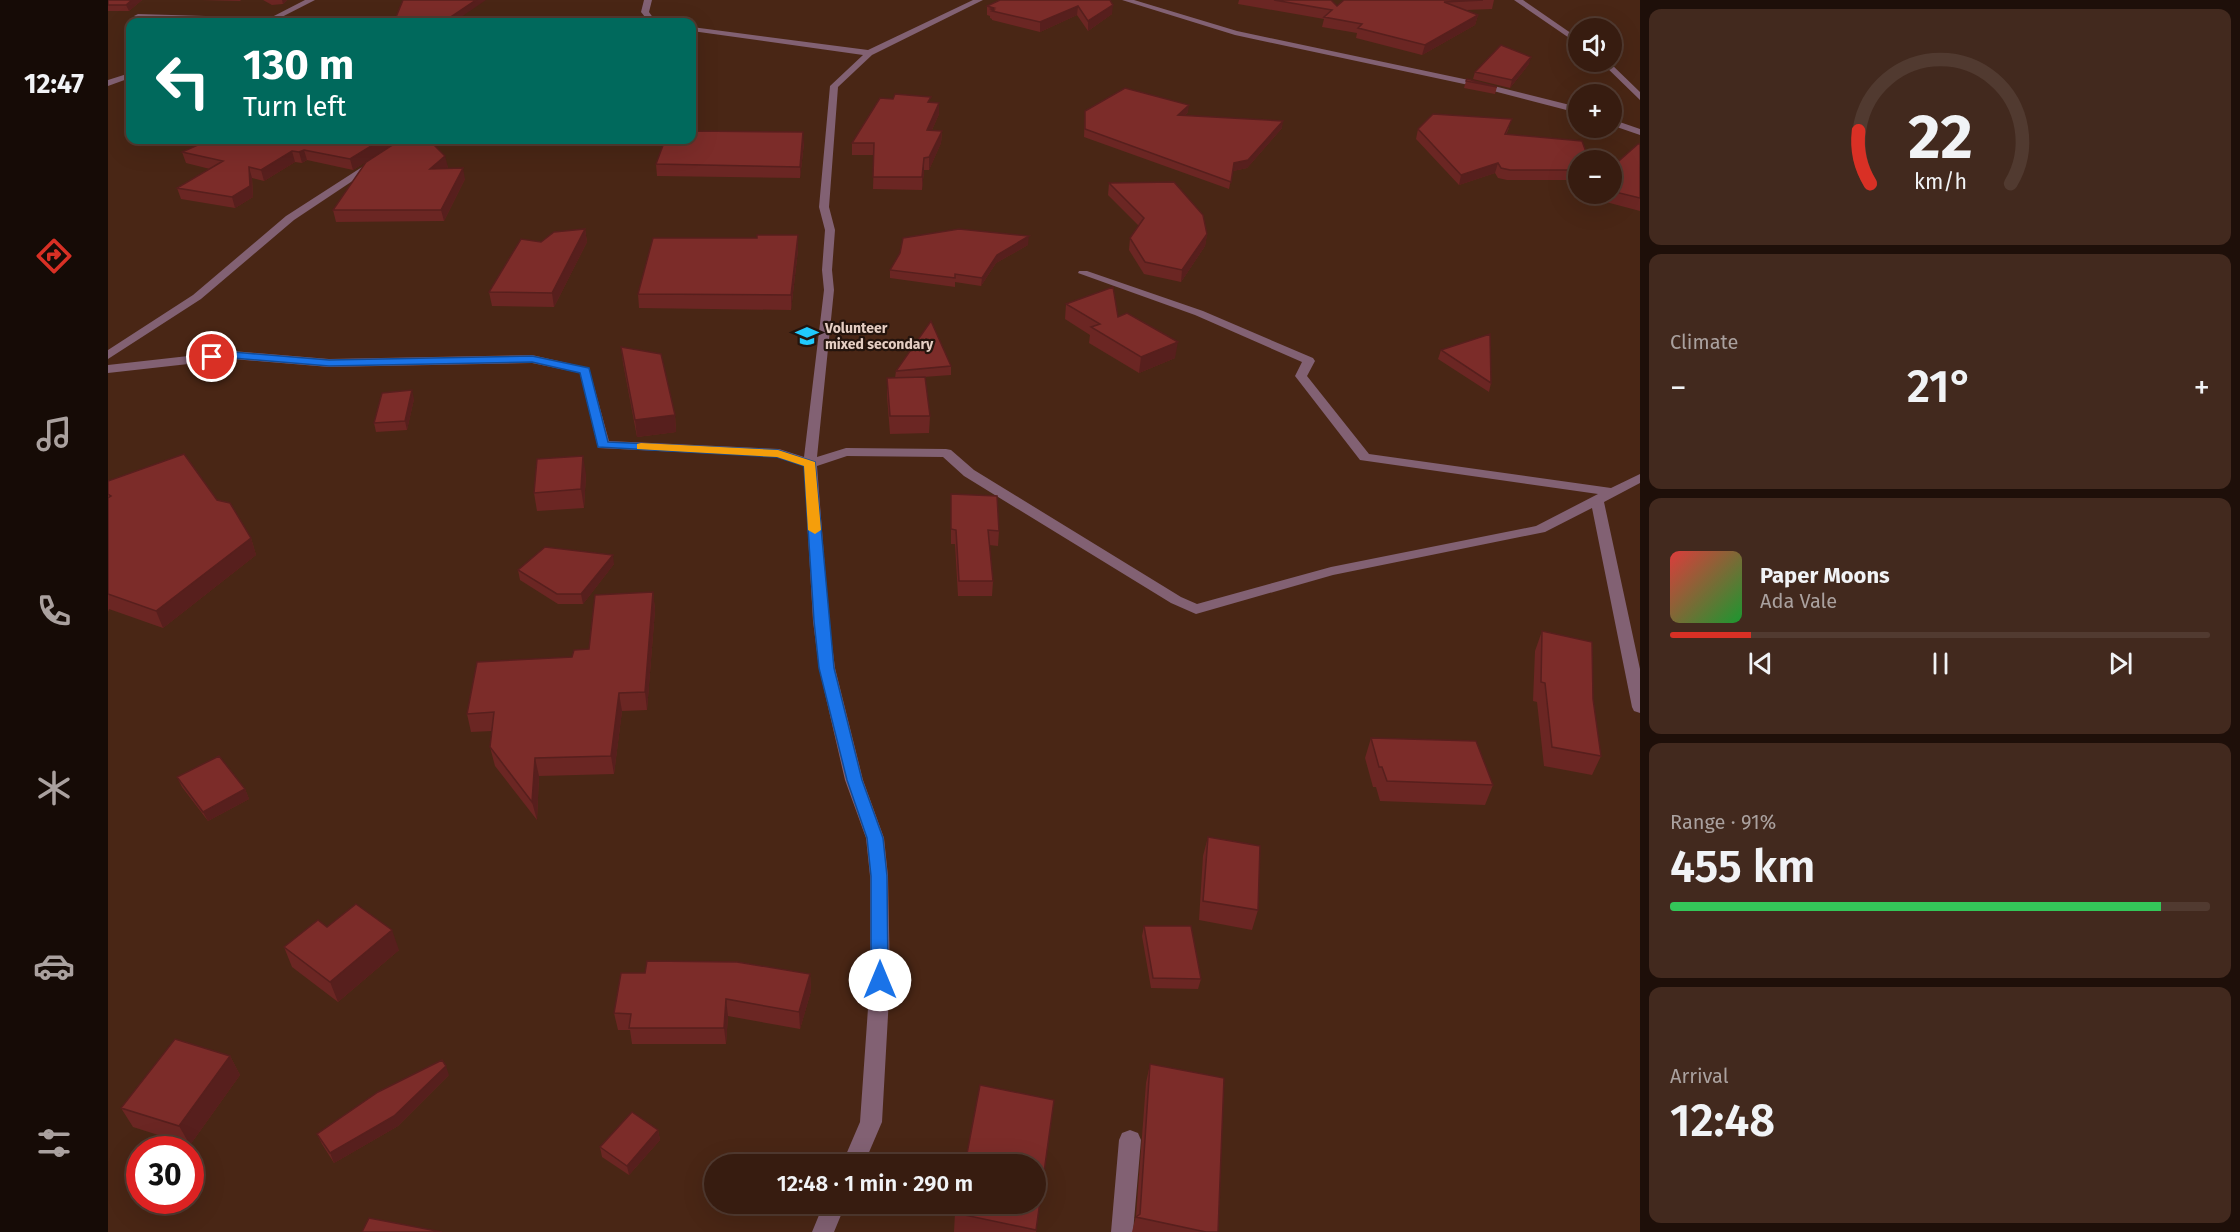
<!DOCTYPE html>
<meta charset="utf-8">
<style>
:root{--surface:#371c10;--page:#42291e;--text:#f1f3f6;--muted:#aaa19f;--line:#513a30;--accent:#d93025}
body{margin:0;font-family:"Fira Sans",sans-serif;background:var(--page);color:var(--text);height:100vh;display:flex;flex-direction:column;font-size:22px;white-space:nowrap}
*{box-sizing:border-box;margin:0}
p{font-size:20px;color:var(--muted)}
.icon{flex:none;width:33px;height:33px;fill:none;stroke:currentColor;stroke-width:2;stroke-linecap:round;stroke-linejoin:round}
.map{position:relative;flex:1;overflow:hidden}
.sheet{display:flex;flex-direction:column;gap:9px;padding:9px;background:#1e0f09;width:600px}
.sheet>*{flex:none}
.guide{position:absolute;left:18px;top:18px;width:570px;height:126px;border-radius:12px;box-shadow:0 6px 24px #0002,0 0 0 2px var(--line);background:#00695c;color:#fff;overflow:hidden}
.controls{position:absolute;left:1460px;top:18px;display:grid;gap:12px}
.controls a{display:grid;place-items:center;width:54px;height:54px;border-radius:50%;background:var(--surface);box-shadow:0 6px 24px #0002,0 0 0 2px var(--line);font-size:30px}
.speed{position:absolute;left:18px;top:1136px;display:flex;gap:12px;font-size:30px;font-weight:700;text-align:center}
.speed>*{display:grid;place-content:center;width:78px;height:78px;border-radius:50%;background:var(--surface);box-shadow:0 6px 24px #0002,0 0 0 2px var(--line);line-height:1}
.speed .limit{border:9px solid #d22;background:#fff;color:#111}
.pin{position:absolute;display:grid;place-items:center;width:51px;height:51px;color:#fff;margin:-26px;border:3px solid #fff;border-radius:50%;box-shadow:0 2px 6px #0007}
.me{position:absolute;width:66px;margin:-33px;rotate:0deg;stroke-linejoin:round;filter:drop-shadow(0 0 4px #0008)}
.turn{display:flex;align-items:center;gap:21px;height:126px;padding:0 18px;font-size:27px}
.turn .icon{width:78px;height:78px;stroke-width:2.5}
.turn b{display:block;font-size:42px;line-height:51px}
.big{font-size:45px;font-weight:600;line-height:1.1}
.sheet .card{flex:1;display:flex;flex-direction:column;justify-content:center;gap:9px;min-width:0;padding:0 21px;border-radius:12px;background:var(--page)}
.sheet .dial{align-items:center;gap:0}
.dial svg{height:156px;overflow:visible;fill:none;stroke:var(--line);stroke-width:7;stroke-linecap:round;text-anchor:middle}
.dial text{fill:var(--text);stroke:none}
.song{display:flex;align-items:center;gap:18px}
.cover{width:72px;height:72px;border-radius:9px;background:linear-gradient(135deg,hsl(0 70% 55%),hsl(130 70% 35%))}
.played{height:6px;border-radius:3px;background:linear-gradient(90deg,var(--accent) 15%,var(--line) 15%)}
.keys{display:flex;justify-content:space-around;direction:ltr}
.heat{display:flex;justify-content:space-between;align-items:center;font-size:33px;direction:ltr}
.charge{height:9px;border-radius:4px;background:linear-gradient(90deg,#34c759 91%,var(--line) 0)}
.trip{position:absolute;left:596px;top:1154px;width:342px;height:60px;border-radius:30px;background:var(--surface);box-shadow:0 6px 24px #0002,0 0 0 2px var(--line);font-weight:600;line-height:60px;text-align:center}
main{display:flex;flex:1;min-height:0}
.dock{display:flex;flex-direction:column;width:108px;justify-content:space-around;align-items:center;background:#160b06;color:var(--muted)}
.dock .icon{width:42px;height:42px}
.dock .current{color:var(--accent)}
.dock b{font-size:27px;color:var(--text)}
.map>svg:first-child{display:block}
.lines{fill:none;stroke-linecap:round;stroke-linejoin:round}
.minor{fill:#826173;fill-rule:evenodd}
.wall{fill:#6b2623}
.shaded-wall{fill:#571f1d}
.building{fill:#7c2c29;stroke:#571f1d;stroke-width:1.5}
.route{fill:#1a73e8;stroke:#114b97;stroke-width:1.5}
.slow{fill:#f59e0b}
.labels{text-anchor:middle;stroke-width:4.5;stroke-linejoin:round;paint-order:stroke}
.far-poi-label{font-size:14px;font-weight:bold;fill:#e5cec3;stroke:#24140d;text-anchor:start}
</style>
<main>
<nav class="dock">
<b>12:47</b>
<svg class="icon current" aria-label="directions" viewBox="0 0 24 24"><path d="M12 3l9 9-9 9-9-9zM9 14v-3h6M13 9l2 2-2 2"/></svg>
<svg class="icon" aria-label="music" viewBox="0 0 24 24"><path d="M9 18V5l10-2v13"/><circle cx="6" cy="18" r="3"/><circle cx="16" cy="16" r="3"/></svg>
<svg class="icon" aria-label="phone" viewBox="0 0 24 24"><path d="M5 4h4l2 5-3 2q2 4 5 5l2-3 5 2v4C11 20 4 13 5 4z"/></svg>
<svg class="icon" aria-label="climate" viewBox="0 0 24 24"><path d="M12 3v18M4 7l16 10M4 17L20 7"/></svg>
<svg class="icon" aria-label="car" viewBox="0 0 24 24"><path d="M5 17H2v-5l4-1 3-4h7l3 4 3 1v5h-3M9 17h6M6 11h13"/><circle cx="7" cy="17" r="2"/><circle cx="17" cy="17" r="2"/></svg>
<svg class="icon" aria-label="filters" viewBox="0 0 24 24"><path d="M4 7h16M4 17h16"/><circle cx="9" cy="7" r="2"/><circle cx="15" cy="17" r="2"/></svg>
</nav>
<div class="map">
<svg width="1532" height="1232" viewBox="0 0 1532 1232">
<rect width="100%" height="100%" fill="#492615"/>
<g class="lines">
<path class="minor" d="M197,0H207L164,22L30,18L26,16L30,14L162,18Z
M536,0H544L541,12L548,22H541L533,12Z
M865,0H875L764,55L730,87L721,207L727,230L724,270L726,290L709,457L738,448L838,449L843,450L866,470L1073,597L1089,604L1223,567L1428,526L1490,494L1252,460L1187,376L1194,362L1087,315L970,273L971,271H979L1095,311L1205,358L1207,361L1199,376L1261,454L1503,488L1532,474V483L1496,502L1532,669V713L1526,711L1524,707L1484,508L1437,532L1225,575L1088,614L1063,603L856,476L835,457L739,456L709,466L721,621L727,668L755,780L776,838L780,876L782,980L774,1122L756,1164H734L752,1122L762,980V876L758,838L737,780L711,668L705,621L696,466L669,457L490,448L472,373L424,363L221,367L125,359L0,373V365L125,351L221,359L424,355L481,368L501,441L671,449L696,457L716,290L714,270L717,230L711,207L722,86L755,55L584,31V27L760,50Z
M1014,0H1026L1129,31L1370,82L1470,107V113L1370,87L1127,35Z
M1406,0H1415L1470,38V44Z
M1493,62H1501L1532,92V100Z
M22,73V78L0,86V80Z
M1503,119L1532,129V135L1503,125Z
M296,140H306L186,220L93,299L0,359V350L85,295L178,216Z
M1022,1130L1030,1133L1033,1140L1025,1232H1003L1011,1140L1014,1133Z
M716,1203H738L726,1232H704Z"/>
</g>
<path class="wall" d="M0,0H34L21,11H0Z
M93,0H133L132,1Z
M155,0H179L175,4L164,5Z
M890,0H1003L1004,14L980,31L969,15L932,32L884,20V19L882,18V16L879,15V6L892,0Z
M1131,0H1223L1229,6L1236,0H1386L1384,9L1358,10L1370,15L1367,25L1314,55L1248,38L1249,33L1214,27L1216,19L1130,4Z
M1421,64L1402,88L1365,79L1367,72Z
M1358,81L1389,87L1387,94L1356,88Z
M823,102L831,114L824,130L834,131L833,143L821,170H816L814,190L765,189L766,155H744V143Z
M977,111L1080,112L1077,115L1174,128L1139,168L1125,171L1121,189L976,137Z
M1401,128L1398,135L1470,160V180H1399L1390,178L1387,173L1351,185L1308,139L1310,129Z
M321,140L340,167L338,169L357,179L336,221L228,222L225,210L270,154L245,170L199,160L194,163L187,162L156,181L144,178L145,197L127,208L73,199L69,188L102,169L78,163L74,152Z
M696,143L692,178L549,176L548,164Z
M1532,144V211L1479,197L1481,194H1503V168Z
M1001,183L1099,234L1097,246L1073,282L1036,274L1021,250L1022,238L1031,226L1000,195Z
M477,229L479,242L446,307L384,306L381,292Z
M690,235V250L683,310L531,308L530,294L649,238Z
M920,245L888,263L873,286L847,282V287L782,278V270Z
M958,304L1010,317L1067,358L1031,373L981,343L982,335L957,319Z
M513,347L567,415L568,432L529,437L515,363Z
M1333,350L1383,383L1381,392L1330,359Z
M843,366V375L815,377L822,416L821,433L782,434L779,396V378H787L788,371Z
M306,399L299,430L268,432L266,423Z
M478,474L476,508L429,511L426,493Z
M0,481L109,500L143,538L148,555L55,628L1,609L0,612Z
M843,494L891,531L890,546L881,545L885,581L884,596H850L847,544H843Z
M506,564L475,604H450L412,580L410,570Z
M545,592L547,610L539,710L514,711L506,774L431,776L429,820L387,766L382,747L384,731L363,732L359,714L464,657L481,649Z
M1434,631L1493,756L1484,775L1436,766L1429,702L1425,701L1427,651Z
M1263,738L1385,785L1377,805L1272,801L1268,787H1265L1257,758Z
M69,777L137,789L141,799L100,821L74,787Z
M1100,837L1150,910L1144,930L1091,920L1095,856Z
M1036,926L1093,979L1090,989L1043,988L1034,936Z
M219,927L291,950L230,1002L184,967L176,947Z
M702,974L703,991L692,1029L620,1016L618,1044H524L522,1030H510L506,1013Z
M122,1056L132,1075L82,1145L25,1127L13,1108Z
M1042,1064L1110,1232H1024L1028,1216L1038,1083Z
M341,1075L290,1126L226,1163L214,1144L209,1134Z
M946,1100L928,1232H846L847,1213Z
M550,1130L552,1140L521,1175L494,1157L492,1147Z"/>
<path class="shaded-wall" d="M24,0H34L21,11L18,5Z
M174,0H179L175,4Z
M368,0H378L346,22H335Z
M1005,5L1004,14L980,31V21Z
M970,6L969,15L932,32V22Z
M1370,15L1367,25L1314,55L1317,45Z
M1423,57L1421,64L1402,88L1404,80Z
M831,103V114L819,141V130Z
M1081,105L1080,112L1069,122L1070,115Z
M1175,121L1174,128L1139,168L1125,171L1121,189L1126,163Z
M834,131L833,143L821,170V157Z
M695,132L696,143L692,178V167Z
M273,140H293L245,170L242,159Z
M196,150L199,160L194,163L191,152Z
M184,151L187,162L156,181L153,170Z
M337,156L340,167L324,180L322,169Z
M816,158V170L814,190V177Z
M1390,163L1387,173L1351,185L1353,175Z
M141,167L144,178L145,197L127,208L124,197Z
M355,168L357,179L336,221L333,210Z
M477,229L479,242L446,307L444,293Z
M1099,234L1097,246L1073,282L1074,270Z
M690,235V250L683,310V295Z
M921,236L920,245L888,263L873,286L874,278L889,255Z
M1070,342L1067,358L1031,373L1033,357Z
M304,390L306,399L299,430L297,421Z
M567,415L568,432L529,437L527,420Z
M475,456L478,474L476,508L473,489Z
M143,538L148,555L55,628L48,611Z
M505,555L506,564L475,604L473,594Z
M545,592L547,610L539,710L537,692Z
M511,693L514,711L506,774L503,756Z
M427,758L431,776L429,820L424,802Z
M137,789L141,799L100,821L95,812Z
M284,930L291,950L230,1002L222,982Z
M702,974L703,991L692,1029L691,1012Z
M618,999L620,1016L618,1044L616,1028Z
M122,1056L132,1075L82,1145L71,1126Z
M338,1066L341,1075L290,1126L226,1163L222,1153Z
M550,1130L552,1140L521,1175L519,1166Z"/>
<path class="building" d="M0,0H24L18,5H0Z
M295,0H368L335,22H286Z
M892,0H1002L1005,5L980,21L970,6L932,22L884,11L886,10L883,9L886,8L879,6Z
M1166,0H1223L1229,6L1236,0H1375L1336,2L1370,15L1317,45L1250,28L1254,24L1216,17L1224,10Z
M1393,45L1423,57L1404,80L1367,72Z
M1359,79L1389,87L1358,81Z
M1017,88L1081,105L1070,115L1175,121L1140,160L1126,163L1123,182L977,129V111Z
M787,94L823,97L820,102L831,103L819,130L834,131L821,157L816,158L814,177H765L766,143H744L772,98L785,99Z
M1325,114L1404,119L1397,134L1474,141L1481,160H1470V170H1402L1393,168L1390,163L1353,175L1310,129Z
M584,131L695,132L692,167L548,164L557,140H584Z
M101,140H273L242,159L196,150L191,152L184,151L153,170L141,167L142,186L124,197L69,188L115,161L74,152Z
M292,140H321L337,156L322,169L355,168L333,210H225L258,162Z
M1530,144H1532V198L1503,191V168Z
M1066,182L1095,215L1099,234L1074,270L1037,262L1022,238L1036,218L1001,183Z
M477,229L444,293L381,292L413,239L433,242L446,232Z
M851,229L921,236L889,255L874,278L847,274V278L782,270L792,253L795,238Z
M649,235H690L683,295L530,294L545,238H649Z
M1005,287L1010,317L1019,313L1070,342L1033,357L983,327L992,324L958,304Z
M823,321L843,366L788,371Z
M1382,334L1383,383L1333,350Z
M513,347L553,354L567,415L527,420Z
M817,377L822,416H782L779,378Z
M304,390L297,421L266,423L274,393Z
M76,454L109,500L122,503L143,538L48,611L0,594V498L3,496L0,494V481Z
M475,456L473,489L426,493L429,459Z
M843,494L889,496L891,531L880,530L885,581H851L848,530L843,529Z
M437,547L505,555L473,594H449L410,570Z
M545,592L537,692L511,693L503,756L427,758L424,802L382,747L386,712L359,714L369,662L464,657L466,650L481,649L487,595Z
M1434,631L1484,642L1485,699L1493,756L1444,747L1437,683L1433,682Z
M1263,738L1368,741L1385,785L1279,781L1274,767H1271Z
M111,756L137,789L95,812L69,777Z
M1100,837L1152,846L1150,910L1095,901Z
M248,904L284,930L222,982L176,947L210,920L219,927Z
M1036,926H1083L1093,979L1045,978Z
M539,961L629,962L702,974L691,1012L618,999L616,1028H521L523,1014L506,1013L513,973H537Z
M67,1039L122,1056L71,1126L13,1108Z
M334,1060L338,1066L286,1116L222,1153L209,1134L270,1092Z
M1042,1064L1116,1078L1110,1232H1098L1028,1217L1032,1214Z
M872,1085L946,1100L928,1230L847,1213L849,1203H927V1164H857Z
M524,1112L550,1130L519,1166L492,1147Z
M261,1218L334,1232H254Z"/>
<path class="route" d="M125,352L221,360L424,356L481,368L500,442L670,450L707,462L726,668L754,780L775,838L779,876L780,980L778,985L772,987L765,985L763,980V876L759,838L739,780L711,668L706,621L696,466L669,457L490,447L472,373L424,362L221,366L125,358L104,361L99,357L104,354Z"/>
<path class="slow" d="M533,443L670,450L707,462L713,530L707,534L700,530L696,466L669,457L529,449V444Z"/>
<defs>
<g id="school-bare" transform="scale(1.8)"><path d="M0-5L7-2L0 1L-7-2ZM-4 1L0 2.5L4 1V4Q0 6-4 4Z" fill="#20c9fd" stroke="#24140d" stroke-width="2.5" paint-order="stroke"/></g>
</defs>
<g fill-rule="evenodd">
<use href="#school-bare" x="699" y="336"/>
</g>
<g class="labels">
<g class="far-poi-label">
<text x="717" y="333">Volunteer<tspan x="717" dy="16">mixed secondary</tspan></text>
</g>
</g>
</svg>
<div class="controls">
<a><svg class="icon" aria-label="sound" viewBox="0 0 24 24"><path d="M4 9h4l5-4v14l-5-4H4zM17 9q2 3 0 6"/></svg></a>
<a>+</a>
<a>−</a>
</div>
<div class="speed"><div class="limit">30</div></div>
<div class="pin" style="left:104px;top:357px;background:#d93025"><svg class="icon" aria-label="arrive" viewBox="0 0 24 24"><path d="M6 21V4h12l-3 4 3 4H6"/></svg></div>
<svg class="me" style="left:772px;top:980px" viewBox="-20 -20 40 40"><circle r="19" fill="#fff"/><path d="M0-13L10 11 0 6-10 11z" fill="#1a73e8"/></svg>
<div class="trip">12:48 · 1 min · 290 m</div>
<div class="guide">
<div class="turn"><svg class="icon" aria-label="left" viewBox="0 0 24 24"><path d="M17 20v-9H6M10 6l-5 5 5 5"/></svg><div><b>130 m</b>Turn left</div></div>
</div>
</div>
<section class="sheet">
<div class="card dial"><svg viewBox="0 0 100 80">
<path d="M14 69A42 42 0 1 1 86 69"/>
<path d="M14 69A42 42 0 0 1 8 42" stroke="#d93025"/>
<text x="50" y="56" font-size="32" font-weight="700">22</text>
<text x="50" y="72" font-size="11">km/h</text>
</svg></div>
<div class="card"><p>Climate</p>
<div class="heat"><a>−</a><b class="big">21°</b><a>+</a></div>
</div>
<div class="card">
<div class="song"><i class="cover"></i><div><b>Paper Moons</b><p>Ada Vale</p></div></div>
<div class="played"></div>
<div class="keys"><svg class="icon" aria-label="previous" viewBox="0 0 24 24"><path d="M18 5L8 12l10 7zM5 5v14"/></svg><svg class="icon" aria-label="pause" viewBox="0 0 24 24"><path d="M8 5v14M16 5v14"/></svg><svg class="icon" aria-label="next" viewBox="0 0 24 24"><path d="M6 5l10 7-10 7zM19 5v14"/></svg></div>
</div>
<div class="card"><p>Range · 91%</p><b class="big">455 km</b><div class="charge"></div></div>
<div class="card"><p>Arrival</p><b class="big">12:48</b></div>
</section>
</main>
